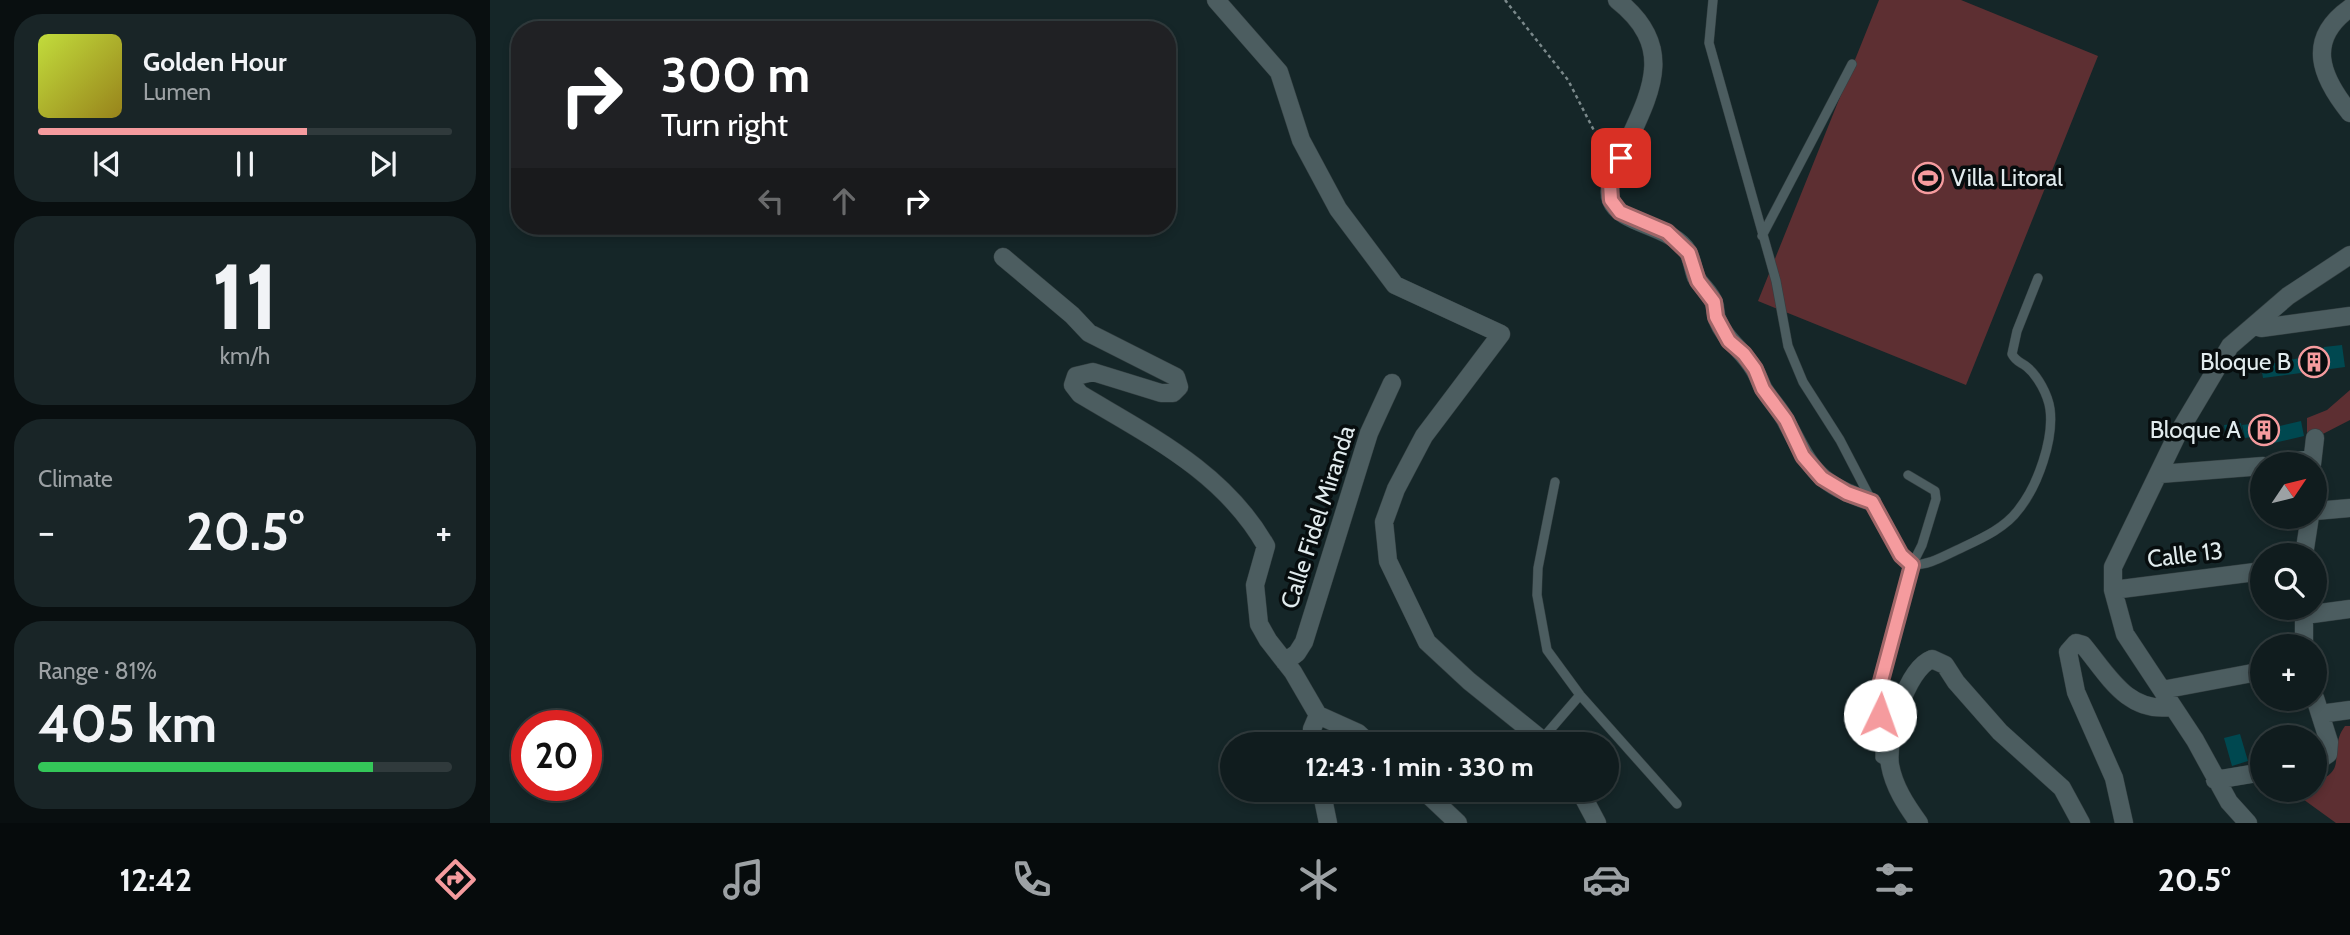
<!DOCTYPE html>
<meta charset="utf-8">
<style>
:root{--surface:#101c1e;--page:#192527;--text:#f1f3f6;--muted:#9ca1a4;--line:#303a3c;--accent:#f59b9e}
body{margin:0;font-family:Cabin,sans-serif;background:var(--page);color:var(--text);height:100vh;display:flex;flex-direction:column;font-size:26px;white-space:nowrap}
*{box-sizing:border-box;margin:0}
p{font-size:23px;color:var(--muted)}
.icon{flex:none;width:38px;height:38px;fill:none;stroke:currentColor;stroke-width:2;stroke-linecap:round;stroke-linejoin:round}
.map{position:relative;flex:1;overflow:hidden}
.side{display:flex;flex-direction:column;gap:14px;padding:14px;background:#090f10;width:490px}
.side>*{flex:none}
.hud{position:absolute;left:21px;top:21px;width:665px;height:214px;border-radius:28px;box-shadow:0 4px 10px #0003,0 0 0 2px var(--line);background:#202124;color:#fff;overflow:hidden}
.needle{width:46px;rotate:55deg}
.controls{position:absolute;left:1760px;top:452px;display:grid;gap:14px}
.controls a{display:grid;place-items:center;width:77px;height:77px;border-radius:50%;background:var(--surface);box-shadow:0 4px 10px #0003,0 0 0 2px var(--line);font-size:35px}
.speed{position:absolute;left:21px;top:710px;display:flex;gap:14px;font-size:35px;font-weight:700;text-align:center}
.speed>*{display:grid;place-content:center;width:91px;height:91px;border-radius:50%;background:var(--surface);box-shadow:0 4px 10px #0003,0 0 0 2px var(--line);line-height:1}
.speed .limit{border:10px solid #d22;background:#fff;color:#111}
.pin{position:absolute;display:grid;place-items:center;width:60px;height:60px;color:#fff;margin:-30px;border-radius:14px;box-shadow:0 4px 10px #0006}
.me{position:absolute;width:77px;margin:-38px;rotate:3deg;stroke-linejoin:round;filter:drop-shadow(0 0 5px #0008)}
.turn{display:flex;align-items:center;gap:24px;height:147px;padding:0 35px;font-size:32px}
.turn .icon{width:91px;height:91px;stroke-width:2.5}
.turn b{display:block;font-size:49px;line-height:60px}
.lanes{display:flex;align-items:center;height:66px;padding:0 35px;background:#0003;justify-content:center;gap:35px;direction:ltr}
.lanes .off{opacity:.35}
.big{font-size:52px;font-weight:800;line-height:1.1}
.side .card{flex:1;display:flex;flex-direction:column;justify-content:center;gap:10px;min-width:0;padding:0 24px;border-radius:28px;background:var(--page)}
.side .dial{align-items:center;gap:0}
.dial b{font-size:91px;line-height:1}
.song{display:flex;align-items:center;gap:21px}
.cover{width:84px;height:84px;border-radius:10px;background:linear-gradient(135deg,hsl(70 70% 55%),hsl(50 70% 35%))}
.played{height:7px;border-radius:4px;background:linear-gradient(90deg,var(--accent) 65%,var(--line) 65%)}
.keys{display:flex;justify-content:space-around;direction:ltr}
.heat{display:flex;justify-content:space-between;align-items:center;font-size:38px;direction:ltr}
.charge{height:10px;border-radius:5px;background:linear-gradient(90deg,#34c759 81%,var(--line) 0)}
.trip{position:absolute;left:730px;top:732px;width:399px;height:70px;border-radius:35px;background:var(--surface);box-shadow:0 4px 10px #0003,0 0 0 2px var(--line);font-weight:800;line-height:70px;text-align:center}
.tab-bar{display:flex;height:112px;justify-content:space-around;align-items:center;background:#060b0c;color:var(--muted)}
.tab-bar .icon{width:49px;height:49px}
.tab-bar .active{color:var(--accent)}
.tab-bar b{font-size:32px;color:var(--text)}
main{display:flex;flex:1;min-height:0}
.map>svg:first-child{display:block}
.green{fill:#5d2f32}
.building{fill:#004850}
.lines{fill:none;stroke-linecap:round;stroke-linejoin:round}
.service-casing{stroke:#333f41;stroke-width:10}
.minor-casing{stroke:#333f41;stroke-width:19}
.path{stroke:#7b898b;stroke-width:2.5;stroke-dasharray:3.5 3.5;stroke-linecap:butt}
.service{stroke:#4c5d60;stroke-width:9}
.minor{stroke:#4c5d60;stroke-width:18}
.route-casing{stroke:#9f6567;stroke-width:18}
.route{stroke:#f59b9e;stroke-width:12}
.labels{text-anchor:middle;stroke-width:7;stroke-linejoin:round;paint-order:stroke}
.poi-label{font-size:24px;fill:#e1ebed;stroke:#070d0e;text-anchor:end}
.street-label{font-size:24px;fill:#e1ebed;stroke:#070d0e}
</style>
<main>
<section class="side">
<div class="card">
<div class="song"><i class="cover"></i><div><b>Golden Hour</b><p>Lumen</p></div></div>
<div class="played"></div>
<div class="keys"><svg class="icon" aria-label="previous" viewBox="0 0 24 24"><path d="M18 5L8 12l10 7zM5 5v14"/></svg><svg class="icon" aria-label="pause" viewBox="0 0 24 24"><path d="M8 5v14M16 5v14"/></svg><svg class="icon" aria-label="next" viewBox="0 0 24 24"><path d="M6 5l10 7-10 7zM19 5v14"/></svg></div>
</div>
<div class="card dial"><b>11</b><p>km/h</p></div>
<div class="card"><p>Climate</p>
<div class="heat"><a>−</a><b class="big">20.5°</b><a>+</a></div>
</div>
<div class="card"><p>Range · 81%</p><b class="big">405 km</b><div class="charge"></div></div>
</section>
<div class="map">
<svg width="1860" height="823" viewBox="0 0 1860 823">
<rect width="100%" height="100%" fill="#152628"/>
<path class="green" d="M1389,0H1471L1608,56L1476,385L1268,301Z
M1860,390V420L1825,438L1817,433V418L1837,410Z
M1855,726H1860V823H1846L1799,789H1825V781C1860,772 1837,750 1855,726Z"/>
<path class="building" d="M1852,345L1855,367L1773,378L1771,366L1810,358L1812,355L1833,351L1834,347Z
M1811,421L1814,436L1775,445L1774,435L1755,438L1752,425L1768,423L1774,434L1772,425L1788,422L1790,426Z
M1751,423L1753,435L1736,438L1734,425Z
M1750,734L1758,761L1742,766L1734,738Z"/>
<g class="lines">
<g class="service-casing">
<path id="service" d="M1223,0L1219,43L1286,281L1298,346L1313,382L1350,440L1402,540L1411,555L1422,565L1391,681L1390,758L1400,764
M1272,236L1362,64
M1418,475L1445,491L1446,499L1432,545L1422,565C1439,565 1452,557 1467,550C1488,540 1515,529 1529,509C1548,485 1564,439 1560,409C1558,395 1548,376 1537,367C1531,362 1526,362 1522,354L1527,331L1548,278
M1065,482L1048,568L1047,595L1057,650L1090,695L1187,804
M1053,738L1090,695"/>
</g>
<g class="minor-casing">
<path id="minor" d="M726,0L789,72L811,140L848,209L905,285L1011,334L934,436L906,489L894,522L898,561L937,642L979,681L1057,744
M1127,0C1193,52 1154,102 1128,164C1123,175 1117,188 1121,200C1130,225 1182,225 1198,252C1202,259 1203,269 1206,277C1211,286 1221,293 1224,303C1226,308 1225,314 1227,319C1235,340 1253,350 1264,369C1268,375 1270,382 1273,388C1280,400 1291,410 1297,423C1322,471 1328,484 1382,502
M1860,8C1815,40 1831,77 1860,113
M513,257L582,315L599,333L686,377L689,387L683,393H671L603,372L586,376L583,385L590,394C660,436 734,472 776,546L765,585L769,624L778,640L803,672L828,715
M1766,326L1771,328L1860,316
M1787,464L1822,459
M1822,464L1825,438
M1670,474L1773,466
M1825,511L1860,508
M1814,555L1820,516
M1623,590L1773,571
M1815,615L1860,609
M1814,646V607
M795,662L807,653L814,642L879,433L902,383
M1672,690L1773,671
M1825,698L1839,742L1838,754L1825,763
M1830,714L1860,710
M828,715L868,733L880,744
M824,744L822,729L828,715
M1725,780L1773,772
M831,789L838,823
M932,789L968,823
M1089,789L1107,823
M1429,823C1416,805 1404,787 1400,765C1396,739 1416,669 1442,659L1455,665L1466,682L1510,732L1572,788L1591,823
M1634,823L1624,778L1586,692L1578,652L1586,643L1593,645C1618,675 1637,713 1681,707
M1758,823L1739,802L1705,740L1635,634L1623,590V567L1687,435L1740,346L1798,296L1860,255"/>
</g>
<path class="path" d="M1015,0L1078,80L1116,154"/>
<use href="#service" class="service"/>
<use href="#minor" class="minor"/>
</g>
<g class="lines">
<g class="route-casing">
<path id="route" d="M1131,158L1120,183L1121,200L1130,212L1177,232L1199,253L1208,281L1224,302L1226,317L1239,341L1254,354L1265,369L1273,389L1296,420L1313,456L1332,478L1357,493L1382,502L1411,555L1422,565L1391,681L1390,715"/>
</g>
<use href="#route" class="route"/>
</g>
<defs>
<g id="stadium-ring" transform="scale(1.575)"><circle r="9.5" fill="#070d0e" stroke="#f59b9e" stroke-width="1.5"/><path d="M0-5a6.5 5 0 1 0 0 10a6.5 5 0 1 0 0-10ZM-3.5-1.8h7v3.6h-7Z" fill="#f59b9e"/></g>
<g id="building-ring" transform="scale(1.575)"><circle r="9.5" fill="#070d0e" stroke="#f59b9e" stroke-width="1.5"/><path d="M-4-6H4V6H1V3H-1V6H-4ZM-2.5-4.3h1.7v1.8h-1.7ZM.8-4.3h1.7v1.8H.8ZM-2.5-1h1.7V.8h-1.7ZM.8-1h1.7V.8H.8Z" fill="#f59b9e"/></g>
</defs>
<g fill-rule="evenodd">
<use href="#stadium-ring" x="1438" y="178"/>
<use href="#building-ring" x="1824" y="362"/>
<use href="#building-ring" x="1774" y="430"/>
</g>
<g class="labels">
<g class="poi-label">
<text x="1461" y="186" text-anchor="start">Villa Litoral</text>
<text x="1801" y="370">Bloque B</text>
<text x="1751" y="438">Bloque A</text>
</g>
<g class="street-label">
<text transform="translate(828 517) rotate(-72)" y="8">Calle Fidel Miranda</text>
<text transform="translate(1695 555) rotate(-7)" y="8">Calle 13</text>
</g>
</g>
</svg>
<div class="controls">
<a><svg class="needle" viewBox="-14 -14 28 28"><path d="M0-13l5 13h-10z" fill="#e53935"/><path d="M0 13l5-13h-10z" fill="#9ca1a4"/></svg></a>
<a><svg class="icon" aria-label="search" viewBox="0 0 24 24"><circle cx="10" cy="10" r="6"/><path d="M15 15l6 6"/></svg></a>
<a>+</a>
<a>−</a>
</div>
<div class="speed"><div class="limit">20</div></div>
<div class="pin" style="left:1131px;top:158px;background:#d93025"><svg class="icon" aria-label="arrive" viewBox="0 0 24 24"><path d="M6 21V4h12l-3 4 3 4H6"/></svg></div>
<svg class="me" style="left:1390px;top:715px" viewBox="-20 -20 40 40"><circle r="19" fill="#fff"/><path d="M0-13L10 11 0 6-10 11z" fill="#f59b9e"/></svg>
<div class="trip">12:43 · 1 min · 330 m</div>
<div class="hud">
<div class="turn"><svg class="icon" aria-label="right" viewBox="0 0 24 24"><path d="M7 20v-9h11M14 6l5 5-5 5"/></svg><div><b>300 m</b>Turn right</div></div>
<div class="lanes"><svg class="icon off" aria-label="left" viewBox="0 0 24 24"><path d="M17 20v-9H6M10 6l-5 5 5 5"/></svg><svg class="icon off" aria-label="ahead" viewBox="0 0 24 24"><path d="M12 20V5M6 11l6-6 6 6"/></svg><svg class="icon" aria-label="right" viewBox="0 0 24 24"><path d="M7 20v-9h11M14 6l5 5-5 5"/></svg></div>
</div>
</div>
</main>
<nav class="tab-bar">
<b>12:42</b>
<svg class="icon active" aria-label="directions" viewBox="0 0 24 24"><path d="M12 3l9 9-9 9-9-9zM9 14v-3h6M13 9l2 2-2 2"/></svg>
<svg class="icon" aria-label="music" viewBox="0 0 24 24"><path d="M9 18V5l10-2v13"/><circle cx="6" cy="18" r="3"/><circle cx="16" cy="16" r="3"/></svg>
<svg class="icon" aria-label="phone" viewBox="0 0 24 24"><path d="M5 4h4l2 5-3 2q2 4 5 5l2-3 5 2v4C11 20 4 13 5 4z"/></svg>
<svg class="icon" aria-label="climate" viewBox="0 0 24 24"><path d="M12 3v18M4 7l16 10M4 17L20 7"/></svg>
<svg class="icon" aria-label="car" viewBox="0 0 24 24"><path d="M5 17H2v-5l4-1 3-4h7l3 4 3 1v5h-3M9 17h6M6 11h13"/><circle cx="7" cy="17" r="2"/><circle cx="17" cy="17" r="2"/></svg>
<svg class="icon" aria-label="filters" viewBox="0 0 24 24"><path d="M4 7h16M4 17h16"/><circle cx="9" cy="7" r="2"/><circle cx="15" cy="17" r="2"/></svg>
<b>20.5°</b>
</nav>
